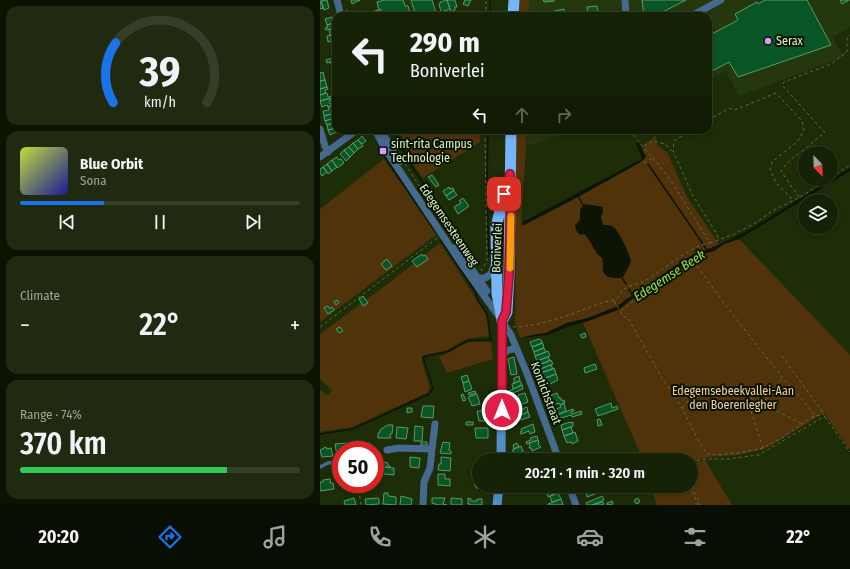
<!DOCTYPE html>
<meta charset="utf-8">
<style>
:root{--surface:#162206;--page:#1f2a10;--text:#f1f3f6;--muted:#9ea49b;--line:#353f28;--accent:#1a73e8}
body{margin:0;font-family:"Fira Sans Condensed",sans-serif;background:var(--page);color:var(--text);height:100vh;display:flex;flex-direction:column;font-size:15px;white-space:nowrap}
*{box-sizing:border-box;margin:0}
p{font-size:13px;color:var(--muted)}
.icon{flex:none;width:22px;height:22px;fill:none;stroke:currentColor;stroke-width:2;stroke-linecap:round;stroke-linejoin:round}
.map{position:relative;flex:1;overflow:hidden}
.side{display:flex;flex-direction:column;gap:6px;padding:6px;background:#0c1303;width:320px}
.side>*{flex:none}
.hud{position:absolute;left:12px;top:12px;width:380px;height:122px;border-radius:12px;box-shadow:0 2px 6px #0003,0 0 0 1px var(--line);background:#162206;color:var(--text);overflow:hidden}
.needle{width:26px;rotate:157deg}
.controls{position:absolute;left:478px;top:146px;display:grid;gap:8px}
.controls a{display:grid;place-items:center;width:40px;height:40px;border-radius:50%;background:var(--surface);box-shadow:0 2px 6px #0003,0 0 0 1px var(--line);font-size:20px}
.speed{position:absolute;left:12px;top:441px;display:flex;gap:8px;font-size:20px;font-weight:700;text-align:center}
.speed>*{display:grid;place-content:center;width:52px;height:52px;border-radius:50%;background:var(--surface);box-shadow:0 2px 6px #0003,0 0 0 1px var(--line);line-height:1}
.speed .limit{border:6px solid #d22;background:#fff;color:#111}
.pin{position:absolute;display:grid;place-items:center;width:34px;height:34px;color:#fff;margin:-17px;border-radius:8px;box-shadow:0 2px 6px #0006}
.me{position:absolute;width:44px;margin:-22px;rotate:0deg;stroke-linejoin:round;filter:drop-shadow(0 0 3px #0008)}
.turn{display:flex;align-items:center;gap:14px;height:84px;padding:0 12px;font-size:18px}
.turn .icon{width:52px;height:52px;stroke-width:2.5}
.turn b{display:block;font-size:28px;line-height:34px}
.lanes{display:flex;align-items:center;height:38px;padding:0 12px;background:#0003;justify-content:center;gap:20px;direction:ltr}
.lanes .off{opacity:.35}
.big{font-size:30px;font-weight:600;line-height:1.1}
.side .tile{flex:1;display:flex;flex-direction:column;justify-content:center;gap:6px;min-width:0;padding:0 14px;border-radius:12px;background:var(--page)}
.side .dial{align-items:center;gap:0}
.dial svg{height:104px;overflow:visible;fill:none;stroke:var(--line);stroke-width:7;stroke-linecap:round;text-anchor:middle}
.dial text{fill:var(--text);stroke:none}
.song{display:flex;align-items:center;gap:12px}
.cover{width:48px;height:48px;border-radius:6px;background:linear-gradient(135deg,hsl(70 70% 55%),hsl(240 70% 35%))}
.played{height:4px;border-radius:2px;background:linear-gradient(90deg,var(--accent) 30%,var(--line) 30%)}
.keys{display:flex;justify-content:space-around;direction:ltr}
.heat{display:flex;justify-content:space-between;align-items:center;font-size:22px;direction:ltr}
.charge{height:6px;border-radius:3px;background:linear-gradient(90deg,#34c759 74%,var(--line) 0)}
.trip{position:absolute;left:152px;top:453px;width:226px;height:40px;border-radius:20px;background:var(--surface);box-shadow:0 2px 6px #0003,0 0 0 1px var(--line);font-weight:600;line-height:40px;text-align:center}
.menu{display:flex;height:64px;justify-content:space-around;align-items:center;background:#090e02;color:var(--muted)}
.menu .icon{width:28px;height:28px}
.menu .on{color:var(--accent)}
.menu b{font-size:18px;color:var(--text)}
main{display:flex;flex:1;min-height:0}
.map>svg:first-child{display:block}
.built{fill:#25370d}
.green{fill:#50330a}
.water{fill:#0c1405}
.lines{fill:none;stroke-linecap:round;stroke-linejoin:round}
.stream{stroke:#0c1405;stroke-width:1.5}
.building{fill:#0a5526;stroke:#599b68}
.path{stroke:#5d6e4a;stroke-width:1;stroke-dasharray:3 3;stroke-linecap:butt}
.service{stroke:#46698e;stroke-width:3.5}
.minor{stroke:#46698e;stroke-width:7}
.secondary{stroke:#548ec8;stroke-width:9}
.trunk{stroke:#76b6f8;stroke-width:11}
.route-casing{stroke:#92132f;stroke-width:10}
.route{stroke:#e11d48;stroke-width:7}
.slow{stroke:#f59e0b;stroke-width:7}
.poi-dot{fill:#d39cfc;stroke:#081400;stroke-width:1.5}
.labels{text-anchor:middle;stroke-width:4;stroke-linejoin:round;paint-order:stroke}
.poi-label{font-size:12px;fill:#ddf0cc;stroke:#081400;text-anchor:start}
.street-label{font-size:12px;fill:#ddf0cc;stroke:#081400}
.park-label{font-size:12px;fill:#f5cd9f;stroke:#081400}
.water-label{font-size:13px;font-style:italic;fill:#a1e14e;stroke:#081400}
</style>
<main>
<section class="side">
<div class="tile dial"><svg viewBox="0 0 100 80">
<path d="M14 69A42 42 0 1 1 86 69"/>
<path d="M14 69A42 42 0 0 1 16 23" stroke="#1a73e8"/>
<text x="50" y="56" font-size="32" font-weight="700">39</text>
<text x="50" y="72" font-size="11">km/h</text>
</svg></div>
<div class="tile">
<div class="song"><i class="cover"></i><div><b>Blue Orbit</b><p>Sona</p></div></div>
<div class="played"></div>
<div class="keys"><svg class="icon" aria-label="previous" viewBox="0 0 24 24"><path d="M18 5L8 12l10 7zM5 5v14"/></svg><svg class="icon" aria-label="pause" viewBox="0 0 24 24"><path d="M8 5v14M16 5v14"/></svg><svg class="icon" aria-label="next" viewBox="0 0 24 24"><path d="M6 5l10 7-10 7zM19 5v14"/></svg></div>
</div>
<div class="tile"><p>Climate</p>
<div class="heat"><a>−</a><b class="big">22°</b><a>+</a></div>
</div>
<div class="tile"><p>Range · 74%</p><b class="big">370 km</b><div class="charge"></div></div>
</section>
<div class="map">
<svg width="530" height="505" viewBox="0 0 530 505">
<rect width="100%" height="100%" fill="#1d2d08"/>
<path class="built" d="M55,0H112L117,16H46L45,13L57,9Z
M209,0H530V27L513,37L524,57L419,96L406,71L388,81V16H209Z
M207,130H256L207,146Z"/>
<path class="green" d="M198,0H209V16H198Z
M85,130H160V142L103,178L93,164L81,135Z
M196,130H207L201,226L254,199L319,163L326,157L323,151L324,145L336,135L337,145L347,152L367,197L399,244L389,249L378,252L353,267L326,289L313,295L298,306L268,318L247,323L226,333L200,338L195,323L196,258L193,259L197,184L195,174Z
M64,159L116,235L0,322V209Z
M419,239L530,355V450L504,413L445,449L419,455L389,457L371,462V460H323L263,323L300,309L309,301L331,289L347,275L376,256L394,251L404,244Z
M120,243L166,314L169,336C160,337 150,337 141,342C136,344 132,348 127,350C119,354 110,353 102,356C101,361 108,381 110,388L107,393L32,427L0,432V390L8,396L12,390L0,379V334L70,282Z
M149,342H171L173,359L127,373L119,357C130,353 138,346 149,342Z
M385,460L412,505H337L330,486H371V481L380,504L371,479V464Z"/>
<path class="water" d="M318,142L326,157L319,163L254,199L204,225L203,224V222L322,159V157L316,143Z
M530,168V171L419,239L404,244L394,251L376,256L347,275L331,289L309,301L300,309L271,320L247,327L228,335L201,338L212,335L226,333L247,323L268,318L298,306L306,299L326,289L343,274L374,254L394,247L429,230Z
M266,204L283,207V212L281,217L283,225C286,225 290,225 293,227C299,230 310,255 311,262L303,277C297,279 285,279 283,271C283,267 283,263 282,258C273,252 272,241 264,234L261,235C258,233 255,230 255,225L260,220V210L263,205Z"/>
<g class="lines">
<path class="stream" d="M170,16V0
M80,144L93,168L107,189
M65,157L117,233
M328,164L387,250
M167,190L168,130
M258,196L263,205
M167,198L169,257
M302,278L306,284
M309,289L313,297
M0,434L33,429L109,394L113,388L103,357L129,351L149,340H171L167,314L157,299L155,291L121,240"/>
</g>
<path class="building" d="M7,0L9,8L4,10L1,1Z
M31,0H40L32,4Z
M65,0H83L85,6H88L91,16H51H52L51,12L59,10L60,13H62L61,9L59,10L57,2Z
M91,0H112L117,16H96Z
M127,0L130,9L121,12L119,4H120V2Z
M127,0H135L137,7H135V10L131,12Z
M145,0H151L148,6L143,4Z
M223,0H234V1L224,2Z
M322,0H366L335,16H324Z
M445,0H487L511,45L418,77L409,62L388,73V36L418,20L415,14L437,2L438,4Z
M520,0H529L522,4Z
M0,1H1L3,8L0,9Z
M277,6L279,16H263L268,15L267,7Z
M244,9L245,16H235L234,11Z
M12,17L13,23L7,25L5,19Z
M13,23L15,28L6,30L5,28L8,27L7,25Z
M15,28L16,34L10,35L9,30Z
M16,34V40L8,42L7,36Z
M16,40V45L13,46L11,41Z
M15,52H16V60L7,63L6,60L16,57Z
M16,60V63L11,64L10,62Z
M3,72L5,80L0,81V73Z
M5,80L7,87L0,89V81Z
M7,87L8,89L5,90L6,93L0,95V89Z
M7,93L8,97L11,96L12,98L0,101V95Z
M10,98L11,100L9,101L10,104L14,103L15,105L8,107L7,105L2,107L0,101Z
M13,106L15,113L4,116L3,111L9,110L8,107Z
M16,113V115L13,116L14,118L5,121L4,116Z
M14,118L16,122L7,125L5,121Z
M15,123L16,128L8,130L7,125Z
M16,128V130H18V131L10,135L8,130Z
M42,136L46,141L42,144L38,140Z
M38,140L43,146L38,149L33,143Z
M33,143L38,149L34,153L29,147Z
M29,147L34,153L30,157L24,150Z
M24,150L30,157L26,161L20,154Z
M17,157L19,160L21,159L24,163L17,168L12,160Z
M12,160L17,167L12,171L7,164Z
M7,164L12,171L8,174L3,167Z
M3,167L7,172L2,176L0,173V169Z
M112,175L119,185L116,187L108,177Z
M129,187L130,189L133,188L134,190L126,196L123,191Z
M134,190V191L137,195L129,200L126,196Z
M143,198L149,206L138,214L134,207L141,203L139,201Z
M102,254L103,256L105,255L108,259L97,267L92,261Z
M67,259L72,266L66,270L61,264Z
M43,296L48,303L43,306L39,299Z
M17,300L19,302L16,305L14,302Z
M8,306L10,309L12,307L14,310L8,314L4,308Z
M20,327L23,331L19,333L16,329Z
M265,333L266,337L262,338L260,335Z
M219,339L221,340L223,343L212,347L210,342Z
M222,343L224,345L223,346L224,348L214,352L212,347Z
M224,348L226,352L215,356L214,352Z
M228,351L230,356L217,361L215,356Z
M194,357L197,374L191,375L188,359Z
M228,357L230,361L218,365L217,361Z
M231,360L233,364L220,369L218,365Z
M275,364L277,369L265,373L264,368Z
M231,365L233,369L221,373L220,369Z
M234,368L236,374L223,379L221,373Z
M236,374L238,380L230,384L229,381L225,382L223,379Z
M147,375L149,381L143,383L141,377Z
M199,376L200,381L194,383V378Z
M149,381L152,389L145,392L143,383Z
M200,381L202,385L193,389L192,384Z
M202,385L203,389L193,393V392L189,393V391Z
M155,391L156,393L149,395L148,393Z
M205,393L208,402L199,405L200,408L195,409V406L200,402L198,395Z
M237,393L239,398H241L242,401L244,400L245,403L240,405L239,403L233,405L230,396Z
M143,394L146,400L143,401L141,395Z
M157,394L160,404L152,406L148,397Z
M244,403L246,411L236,415L234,410L241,407L240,405Z
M291,403L292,408L297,406L298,409L278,416L275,409Z
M103,406H114L113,418L101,417Z
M207,407L208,412L199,416L197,411Z
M87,408H92V412L87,413Z
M253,409L254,411L251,412L252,414L261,411L262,414L252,417L251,415L238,419L237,415Z
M157,411H170V421H159Z
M208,412L210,417L201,420L199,416Z
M280,419L282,425L278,426L277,420Z
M146,422H153V425H146Z
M250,422V423L253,422V426L242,430L241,425Z
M213,424L215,432L210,434L209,431L201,434L200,432L202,431L201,429Z
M68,425H73L72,434H70V436L71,438H58V433H59L61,429Z
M95,426L103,427L102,441H94Z
M77,427L88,428L86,439L76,438Z
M251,427L253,433L244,436L242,430Z
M155,428H168V438H156Z
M255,432L258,441L252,444L251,442L247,443L244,436Z
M217,436L218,440L207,444L206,442L211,440L210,438Z
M218,440L219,443L218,444L221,447L212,451L211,448H209L210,446L209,443Z
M42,442V444L50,443L51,450H38L37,443Z
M101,442H107V445H101Z
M123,442L130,443L129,450L131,451V454L120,453Z
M27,443L28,450H21V455L17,456L15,444Z
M197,443L199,447L194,449L193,445Z
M201,446L204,454L196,457L195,454H193V449Z
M6,447L7,449L11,448L13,456L2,457L0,450Z
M209,452V453L206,454L208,459H206L204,454Z
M223,453L226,459L213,460L217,458L216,455Z
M204,454L206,460H192V458Z
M90,457L100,458L99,468L90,467Z
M121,457L131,458L130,471L118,470L119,464H121Z
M272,457L275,460H264Z
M64,462L68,463V465L70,466V467H64Z
M55,465L59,468L55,473Z
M64,467L74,468V475L63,474Z
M16,469H21V481H18Z
M118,474H125V479H130V486L118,485Z
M158,477H159V486H163V488H156V486H155V481H158Z
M10,479V483H13L14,489L0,491V482H3V480Z
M212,486L213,488L206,491L205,488Z
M223,486H231L222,489L221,487Z
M231,486H236L237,489L229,492L226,488Z
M268,486H271L273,490L266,492L264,488Z
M288,487L289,490L282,493L281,490Z
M276,488L278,493L267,497L266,492Z
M237,489L238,493L228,497L227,493Z
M64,493H68V496L76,497V505L63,504Z
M238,493L241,499L232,502L230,496Z
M81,496L92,499L91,505H80Z
M282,496L284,500L272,505H267L266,503Z
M34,498L36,505H25L24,501Z
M58,498L59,499V504L46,505L45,499Z
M112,498H125L123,504L127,505H118L112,503Z
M131,498L142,499V505H131Z
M148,498L151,499V501H157V499H162V505H150V504H148Z
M314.5 501a2.5 2.5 0 1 1 5 0a2.5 2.5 0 1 1-5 0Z
M241,499L243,505H228V504Z
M292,501L293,504L287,505V503Z
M283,502L284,504L281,505H272Z"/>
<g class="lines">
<path class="path" d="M26,9L30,16
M166,16V0
M388,120L410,108L415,110L456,93L482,121L484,130L478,141L452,162L450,169L456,183L473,200
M372,130L354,141L353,151L373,196L395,231L399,240
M324,146L333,141L345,144L352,151
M324,163L332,158
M85,164L136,241
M511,177L530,165
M166,191H167L169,198H173
M479,197L461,171C469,160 472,159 482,151C491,145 495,139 505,133L462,85L464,82L511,64L527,52V38L530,35
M390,243L412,235L434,224L452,211L482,196L508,179
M162,271L161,270L167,261L165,130
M294,301L303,316L308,318L341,376L362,408L377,438L387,454L391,455L419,453L443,448L462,438L492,417L504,414
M301,310L305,308L313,301L337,288L370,265L377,266C403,303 431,338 459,373C470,387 485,401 494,415L492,417
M0,327L117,238
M193,327C223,326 251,314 279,304C284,301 291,302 296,299C300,296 300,292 304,289C310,285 319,284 326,280C344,270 369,246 390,243C386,236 381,230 377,222C366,206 357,189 345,173C334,158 320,145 310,130
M462,356L504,414
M362,408L366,403L384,390L395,392L406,390H421L429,397L482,424
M505,417L530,452
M443,448L430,408L438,400L447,399L462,378
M55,457L61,454
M371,462L386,459H407L439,455L505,416
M371,481L380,505
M38,484L41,505
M370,486L378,505
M290,492L304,486"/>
<path class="service" d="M0,467L8,463L21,461"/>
<path class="minor" d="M17,0L21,16
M305,0L306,16
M371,16L401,0
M0,129L5,146L8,152
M55,130L67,152L143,266L182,321L191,335L206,371L239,460
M61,130L79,162
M0,157L37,130
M136,247L167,291
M158,278H165L171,274L174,265
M182,357C186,350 189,349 197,349
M112,449L115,424
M67,450L79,448L112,449L110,468L104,482L103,505
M249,486L256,505"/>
<path class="secondary" d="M181,460L182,321
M177,505L179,486"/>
<path class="trunk" d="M193,16L194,0
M182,319L177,294L176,227L187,182
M182,321L187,312L189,274L191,130"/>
</g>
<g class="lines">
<g class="route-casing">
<path id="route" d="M182,410V321L186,312L189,274L191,183L190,174L184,194"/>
</g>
<use href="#route" class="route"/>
<path class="slow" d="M190,268L191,216"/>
</g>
<g class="poi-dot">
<circle cx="448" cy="41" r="4"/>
<rect x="59" y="147" width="8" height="8" rx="2"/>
</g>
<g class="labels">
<g class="poi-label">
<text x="456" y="45">Serax</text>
<text x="71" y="148">sint-rita Campus<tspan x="71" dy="14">Technologie</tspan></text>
</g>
<g class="street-label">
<text transform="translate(129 225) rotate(56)" y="4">Edegemsesteenweg</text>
<text transform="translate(177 248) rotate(-88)" y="4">Boniverlei</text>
<text transform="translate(226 393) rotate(69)" y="4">Kontichstraat</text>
</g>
<g class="park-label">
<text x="413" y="395">Edegemsebeekvallei-Aan<tspan x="413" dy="14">den Boerenlegher</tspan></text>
</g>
<g class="water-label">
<text transform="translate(349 275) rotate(-33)" y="5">Edegemse Beek</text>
</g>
</g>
</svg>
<div class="controls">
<a><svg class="needle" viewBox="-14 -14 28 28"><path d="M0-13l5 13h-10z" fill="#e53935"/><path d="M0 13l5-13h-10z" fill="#9ea49b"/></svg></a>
<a><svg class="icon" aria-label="layers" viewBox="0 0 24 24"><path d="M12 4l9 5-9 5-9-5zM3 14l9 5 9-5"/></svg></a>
</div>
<div class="speed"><div class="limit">50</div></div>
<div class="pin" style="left:184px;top:194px;background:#d93025"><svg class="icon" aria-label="arrive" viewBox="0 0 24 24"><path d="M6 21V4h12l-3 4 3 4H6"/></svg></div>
<svg class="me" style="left:182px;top:410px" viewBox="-20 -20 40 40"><circle r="17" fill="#e11d48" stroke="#fff" stroke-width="3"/><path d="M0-11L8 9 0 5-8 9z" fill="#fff"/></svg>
<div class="trip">20:21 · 1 min · 320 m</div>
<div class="hud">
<div class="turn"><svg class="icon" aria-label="left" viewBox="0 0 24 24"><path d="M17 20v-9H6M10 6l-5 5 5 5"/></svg><div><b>290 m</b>Boniverlei</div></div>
<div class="lanes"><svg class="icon" aria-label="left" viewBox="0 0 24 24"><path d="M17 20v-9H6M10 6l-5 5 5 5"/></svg><svg class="icon off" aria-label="ahead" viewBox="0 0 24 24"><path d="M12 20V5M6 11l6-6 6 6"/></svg><svg class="icon off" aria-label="right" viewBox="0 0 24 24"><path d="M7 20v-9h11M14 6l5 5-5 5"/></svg></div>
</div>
</div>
</main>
<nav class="menu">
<b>20:20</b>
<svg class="icon on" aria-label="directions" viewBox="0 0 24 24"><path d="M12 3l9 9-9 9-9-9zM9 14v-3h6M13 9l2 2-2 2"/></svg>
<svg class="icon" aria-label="music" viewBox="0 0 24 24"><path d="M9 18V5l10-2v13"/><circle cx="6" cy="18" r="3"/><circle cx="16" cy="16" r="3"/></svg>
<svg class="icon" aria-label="phone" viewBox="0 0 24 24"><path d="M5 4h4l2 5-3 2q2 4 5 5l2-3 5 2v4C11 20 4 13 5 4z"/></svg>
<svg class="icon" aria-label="climate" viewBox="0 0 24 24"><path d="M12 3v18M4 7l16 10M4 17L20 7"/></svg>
<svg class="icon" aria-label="car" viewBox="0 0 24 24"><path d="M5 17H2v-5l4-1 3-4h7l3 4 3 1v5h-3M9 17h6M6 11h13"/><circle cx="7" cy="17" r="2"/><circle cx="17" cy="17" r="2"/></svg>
<svg class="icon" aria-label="filters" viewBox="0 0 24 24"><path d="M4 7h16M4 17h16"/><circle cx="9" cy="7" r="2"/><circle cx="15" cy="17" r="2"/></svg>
<b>22°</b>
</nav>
